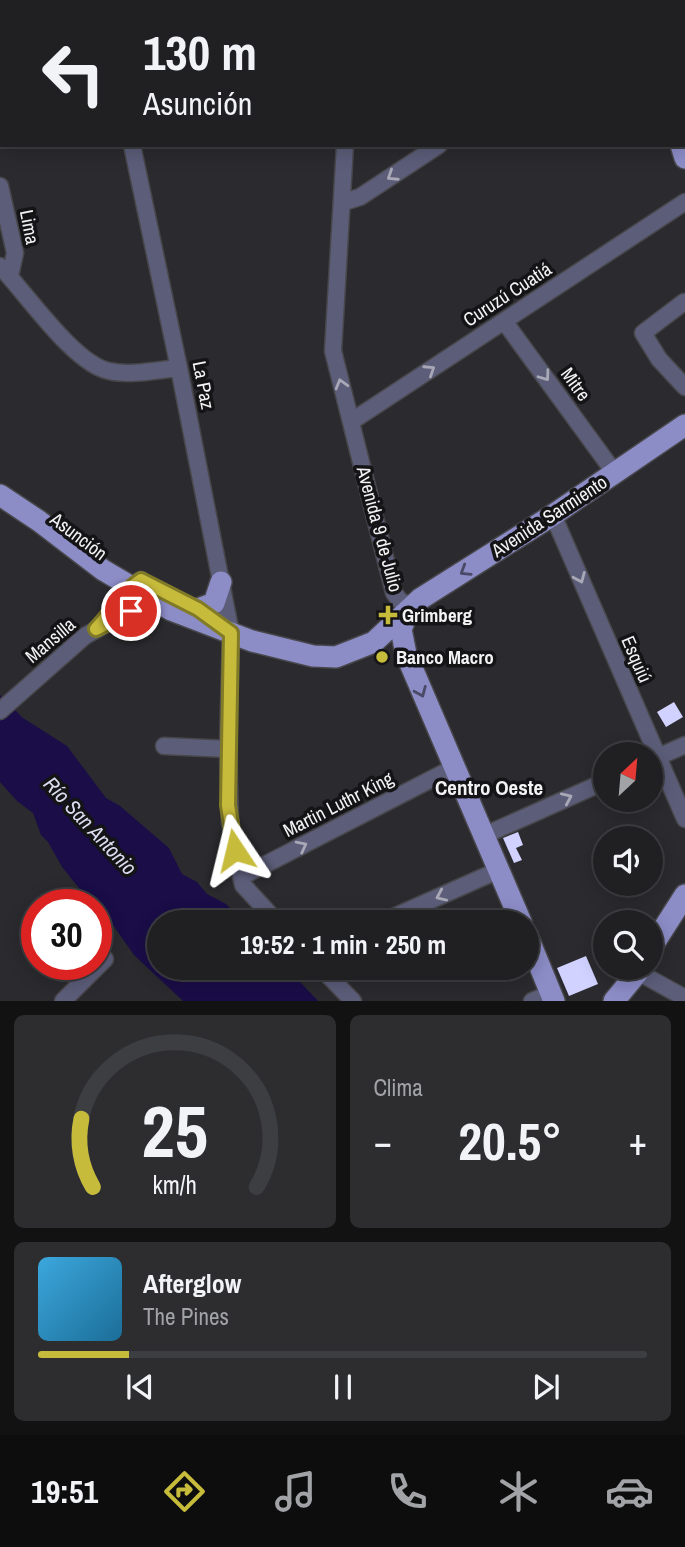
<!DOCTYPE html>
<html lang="es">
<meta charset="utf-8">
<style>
:root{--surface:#202023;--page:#2d2d30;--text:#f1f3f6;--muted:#a2a3a6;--line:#3d3e41;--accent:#c7bb3c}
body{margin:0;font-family:"Archivo Narrow",sans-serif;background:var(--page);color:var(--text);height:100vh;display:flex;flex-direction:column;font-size:26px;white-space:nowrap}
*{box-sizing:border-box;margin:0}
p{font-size:23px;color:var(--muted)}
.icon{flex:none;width:38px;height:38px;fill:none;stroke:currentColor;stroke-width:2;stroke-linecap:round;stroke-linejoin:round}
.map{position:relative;height:1001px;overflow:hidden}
.details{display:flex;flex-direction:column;gap:14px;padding:14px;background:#121213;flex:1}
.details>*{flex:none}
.guide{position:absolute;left:0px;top:0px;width:686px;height:147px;box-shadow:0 4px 18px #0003,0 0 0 2px var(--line);background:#202023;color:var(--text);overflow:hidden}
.needle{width:46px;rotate:26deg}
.fabs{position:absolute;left:593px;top:742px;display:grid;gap:14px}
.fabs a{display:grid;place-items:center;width:70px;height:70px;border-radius:50%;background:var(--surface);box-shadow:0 4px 18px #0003,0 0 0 2px var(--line);font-size:35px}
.speed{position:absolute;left:21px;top:889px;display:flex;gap:14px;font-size:35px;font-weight:700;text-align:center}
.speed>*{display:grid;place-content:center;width:91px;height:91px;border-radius:50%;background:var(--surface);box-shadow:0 4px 18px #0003,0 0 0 2px var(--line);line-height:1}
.speed .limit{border:10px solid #d22;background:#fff;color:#111}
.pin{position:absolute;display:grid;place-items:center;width:60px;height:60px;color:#fff;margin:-30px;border:4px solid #fff;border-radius:50%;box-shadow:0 2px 7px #0007}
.me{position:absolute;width:77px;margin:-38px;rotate:350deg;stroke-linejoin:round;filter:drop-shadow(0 0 5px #0008)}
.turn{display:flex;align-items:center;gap:24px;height:147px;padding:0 28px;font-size:32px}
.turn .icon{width:91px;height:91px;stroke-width:2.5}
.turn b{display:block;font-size:49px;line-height:60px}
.big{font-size:52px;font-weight:700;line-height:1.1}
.details .tile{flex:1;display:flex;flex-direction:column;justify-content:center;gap:10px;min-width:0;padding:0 24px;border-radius:10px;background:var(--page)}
.details .dial{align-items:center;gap:0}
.dial svg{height:182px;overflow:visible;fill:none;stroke:var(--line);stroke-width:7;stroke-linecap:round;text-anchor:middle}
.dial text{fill:var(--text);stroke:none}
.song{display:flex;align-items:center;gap:21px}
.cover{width:84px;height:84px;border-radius:10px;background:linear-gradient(135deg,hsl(200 70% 55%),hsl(200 70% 35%))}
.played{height:7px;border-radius:4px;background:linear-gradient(90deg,var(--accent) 15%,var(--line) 15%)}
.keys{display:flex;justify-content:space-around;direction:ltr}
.heat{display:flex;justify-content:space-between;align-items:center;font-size:38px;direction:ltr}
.details .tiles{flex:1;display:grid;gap:14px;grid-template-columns:1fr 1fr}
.tile:last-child{grid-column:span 2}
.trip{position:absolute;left:147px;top:910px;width:392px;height:70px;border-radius:35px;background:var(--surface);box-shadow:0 4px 18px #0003,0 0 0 2px var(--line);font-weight:700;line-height:70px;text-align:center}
.tabs{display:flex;height:112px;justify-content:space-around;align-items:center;background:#0d0d0e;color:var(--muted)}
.tabs .icon{width:49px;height:49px}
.tabs .on{color:var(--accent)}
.tabs b{font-size:32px;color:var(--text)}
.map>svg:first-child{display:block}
.water{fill:#1a0d48}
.building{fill:#d1d2ff}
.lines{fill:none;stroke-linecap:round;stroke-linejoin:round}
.minor-casing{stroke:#47474b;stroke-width:19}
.major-casing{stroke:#47474b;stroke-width:24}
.minor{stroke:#5c5d79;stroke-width:16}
.major{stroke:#8c8cc7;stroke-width:21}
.oneway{stroke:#a8a8b7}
.oneway2{stroke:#4a4a66}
.route-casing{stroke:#817a27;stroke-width:18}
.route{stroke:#c7bb3c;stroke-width:12}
.poi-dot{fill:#c7bb3c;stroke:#141416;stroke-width:2.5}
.labels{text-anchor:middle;stroke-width:7;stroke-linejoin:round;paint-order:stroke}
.street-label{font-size:19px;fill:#f3f3f5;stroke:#141416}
.poi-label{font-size:19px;font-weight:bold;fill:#f3f3f5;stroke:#141416;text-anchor:start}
.neighbourhood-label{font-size:21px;font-weight:bold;fill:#f3f3f5;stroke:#141416}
.water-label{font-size:21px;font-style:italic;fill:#dbdcef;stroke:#141416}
</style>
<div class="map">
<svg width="685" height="1001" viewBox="0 0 685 1001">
<rect width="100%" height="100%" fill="#2b2b2f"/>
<path class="water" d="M0,695L23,718L67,746L106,798L120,806L169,848L182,874L197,882L207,894L226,904L244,922H159V968H287L318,1001H183L134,955L101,908L87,898L62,867L48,842L41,835L33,813L17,801L0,782Z"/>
<path class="building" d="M674,702L683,717L666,727L657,712Z
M518,832L523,845L516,848L522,860L514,863L503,838Z
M586,956L598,984L569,996L557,968Z"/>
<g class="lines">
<g class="minor-casing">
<path id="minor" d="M103,0L104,2
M351,2V0
M684,69L685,68
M132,145L179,368L231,633L228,749L230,823L243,885L277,922
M345,145L333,351L394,593L401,602L412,605
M0,186L15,253L10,276
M344,202L360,197L439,145
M0,266C26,293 74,364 109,371C130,376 157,370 179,368
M684,302L643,333L659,359L685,387
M504,321L614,472
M352,421L685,202
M553,515L685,819
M106,620L129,588L141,580
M0,711L85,636L141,604L148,598L152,586
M164,746L228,749
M651,760L685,745
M485,835L606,781
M241,877L453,768
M382,922L499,870
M321,968L353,1001
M638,972L685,998
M63,1001L105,959
M532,1001L551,993"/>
</g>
<g class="major-casing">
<path id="major" d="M618,0L620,2
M681,145L685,158
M0,495L39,521L103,570L171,610L252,641L313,656L336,657L374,642L420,599L553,515L685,425
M198,609L214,603L221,582
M408,613L401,629L406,654L521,922
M527,935L554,1001
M651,948L685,895
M614,1001L638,972"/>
</g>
<use href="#minor" class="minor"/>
<use href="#major" class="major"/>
</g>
<defs><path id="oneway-chevron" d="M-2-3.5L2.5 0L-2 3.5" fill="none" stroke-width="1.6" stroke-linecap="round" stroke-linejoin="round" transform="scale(1.75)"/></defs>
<g class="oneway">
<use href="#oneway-chevron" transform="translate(392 176) rotate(147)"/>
<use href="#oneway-chevron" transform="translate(430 370) rotate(-33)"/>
<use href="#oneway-chevron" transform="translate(545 376) rotate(54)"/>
<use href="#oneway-chevron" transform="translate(341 384) rotate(-106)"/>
<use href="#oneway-chevron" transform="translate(580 578) rotate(67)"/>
<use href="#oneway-chevron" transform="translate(567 798) rotate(-24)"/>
<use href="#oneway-chevron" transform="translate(302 846) rotate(-27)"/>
<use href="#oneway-chevron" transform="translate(441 896) rotate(156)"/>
</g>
<g class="oneway2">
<use href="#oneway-chevron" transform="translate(465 571) rotate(148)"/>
<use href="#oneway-chevron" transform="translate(421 692) rotate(67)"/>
</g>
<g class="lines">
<g class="route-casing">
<path id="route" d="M131,611L96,629C112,613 122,592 141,580L198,609L231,633L228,805L235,850"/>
</g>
<use href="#route" class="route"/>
</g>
<g class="poi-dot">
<path d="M384.5 604.5h7v7h7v7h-7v7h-7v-7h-7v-7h7z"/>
<circle cx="382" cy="657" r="7"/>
</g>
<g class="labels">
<g class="street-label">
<text transform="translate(30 227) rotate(79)" y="7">Lima</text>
<text transform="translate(507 294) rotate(-33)" y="7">Curuzú Cuatiá</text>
<text transform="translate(576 384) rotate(54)" y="7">Mitre</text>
<text transform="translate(204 385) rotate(79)" y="7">La Paz</text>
<text transform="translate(549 516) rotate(-33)" y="7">Avenida Sarmiento</text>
<text transform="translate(380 529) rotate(75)" y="7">Avenida 9 de Julio</text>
<text transform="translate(79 536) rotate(37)" y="7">Asunción</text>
<text transform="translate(50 640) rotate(-40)" y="7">Mansilla</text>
<text transform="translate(637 659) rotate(67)" y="7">Esquiú</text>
<text transform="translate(338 804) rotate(-27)" y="7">Martin Luthr King</text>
</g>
<g class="poi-label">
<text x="402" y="622">Grimberg</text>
<text x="396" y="664">Banco Macro</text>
</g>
<g class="neighbourhood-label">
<text x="489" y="795">Centro Oeste</text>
</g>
<g class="water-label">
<text transform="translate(90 826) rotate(47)" y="7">Río San Antonio</text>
</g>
</g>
</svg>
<div class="fabs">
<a><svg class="needle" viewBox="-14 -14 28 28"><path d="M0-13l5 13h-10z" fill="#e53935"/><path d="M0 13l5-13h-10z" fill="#a2a3a6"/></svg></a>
<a><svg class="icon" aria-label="sound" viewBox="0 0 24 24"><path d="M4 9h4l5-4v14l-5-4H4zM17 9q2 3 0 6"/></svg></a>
<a><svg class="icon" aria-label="search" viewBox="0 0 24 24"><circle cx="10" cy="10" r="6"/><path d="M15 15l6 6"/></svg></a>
</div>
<div class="speed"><div class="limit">30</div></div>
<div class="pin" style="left:131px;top:611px;background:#d93025"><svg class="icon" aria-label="arrive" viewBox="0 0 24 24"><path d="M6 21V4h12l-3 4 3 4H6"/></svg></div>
<svg class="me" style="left:235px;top:850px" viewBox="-20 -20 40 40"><path d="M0-17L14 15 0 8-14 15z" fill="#c7bb3c" stroke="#fff" stroke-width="4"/></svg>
<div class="trip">19:52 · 1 min · 250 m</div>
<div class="guide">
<div class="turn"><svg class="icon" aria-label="left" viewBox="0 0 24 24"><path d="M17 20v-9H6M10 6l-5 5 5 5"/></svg><div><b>130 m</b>Asunción</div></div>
</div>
</div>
<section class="details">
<div class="tiles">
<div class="tile dial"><svg viewBox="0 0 100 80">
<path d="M14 69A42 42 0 1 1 86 69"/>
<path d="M14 69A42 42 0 0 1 9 39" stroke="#c7bb3c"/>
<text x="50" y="56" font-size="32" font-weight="700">25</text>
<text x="50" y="72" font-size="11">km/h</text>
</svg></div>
<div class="tile"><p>Clima</p>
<div class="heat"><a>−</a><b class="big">20.5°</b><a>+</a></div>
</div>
<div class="tile">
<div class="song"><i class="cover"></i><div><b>Afterglow</b><p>The Pines</p></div></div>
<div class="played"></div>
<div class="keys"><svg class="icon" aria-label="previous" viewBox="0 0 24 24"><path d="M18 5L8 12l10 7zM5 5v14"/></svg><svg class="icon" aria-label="pause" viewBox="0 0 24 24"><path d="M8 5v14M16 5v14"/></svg><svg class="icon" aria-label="next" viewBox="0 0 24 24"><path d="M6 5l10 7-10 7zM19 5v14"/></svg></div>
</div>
</div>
</section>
<nav class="tabs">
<b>19:51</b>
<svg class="icon on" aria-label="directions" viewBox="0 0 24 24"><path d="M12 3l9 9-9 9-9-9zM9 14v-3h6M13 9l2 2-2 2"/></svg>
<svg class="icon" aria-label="music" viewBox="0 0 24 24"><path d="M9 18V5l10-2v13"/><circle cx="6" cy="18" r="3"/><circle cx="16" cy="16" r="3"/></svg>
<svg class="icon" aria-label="phone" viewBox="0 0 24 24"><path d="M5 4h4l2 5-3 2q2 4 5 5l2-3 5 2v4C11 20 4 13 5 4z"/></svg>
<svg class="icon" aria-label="climate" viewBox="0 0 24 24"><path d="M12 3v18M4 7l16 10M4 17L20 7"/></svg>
<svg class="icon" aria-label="car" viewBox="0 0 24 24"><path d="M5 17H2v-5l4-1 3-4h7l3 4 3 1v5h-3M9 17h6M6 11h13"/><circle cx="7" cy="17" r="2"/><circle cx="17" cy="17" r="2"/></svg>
</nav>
